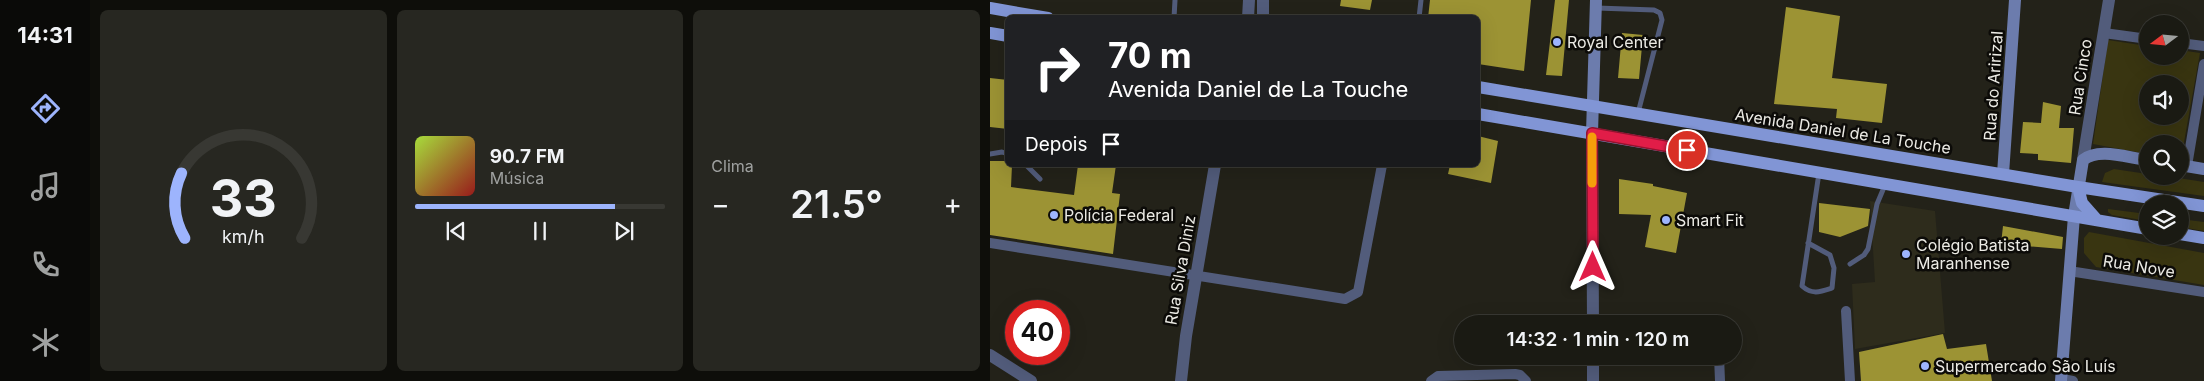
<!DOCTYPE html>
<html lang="pt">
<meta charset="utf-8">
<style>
:root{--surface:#1a1a13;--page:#272721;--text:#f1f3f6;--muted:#9fa1a0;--line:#383833;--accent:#9db4fd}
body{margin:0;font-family:Inter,sans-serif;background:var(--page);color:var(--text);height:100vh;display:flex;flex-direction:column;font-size:19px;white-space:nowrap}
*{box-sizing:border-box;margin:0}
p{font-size:16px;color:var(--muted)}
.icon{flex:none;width:28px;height:28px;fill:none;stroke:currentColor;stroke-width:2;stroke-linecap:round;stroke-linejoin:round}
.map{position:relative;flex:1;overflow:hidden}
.details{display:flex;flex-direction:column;gap:10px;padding:10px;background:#0e0e0a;width:900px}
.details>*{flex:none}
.top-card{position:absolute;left:15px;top:15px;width:475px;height:152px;border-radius:8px;box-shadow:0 5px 20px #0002,0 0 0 1px var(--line);background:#202124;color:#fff;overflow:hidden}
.needle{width:32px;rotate:254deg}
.controls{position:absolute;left:1149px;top:15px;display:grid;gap:10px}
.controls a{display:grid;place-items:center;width:50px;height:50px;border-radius:50%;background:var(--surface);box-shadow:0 5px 20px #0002,0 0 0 1px var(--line);font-size:25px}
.speed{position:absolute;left:15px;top:300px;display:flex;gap:10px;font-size:25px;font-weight:700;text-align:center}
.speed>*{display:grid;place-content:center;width:65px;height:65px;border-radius:50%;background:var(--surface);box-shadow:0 5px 20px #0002,0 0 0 1px var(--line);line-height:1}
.speed .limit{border:8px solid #d22;background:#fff;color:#111}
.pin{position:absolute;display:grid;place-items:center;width:42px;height:42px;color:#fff;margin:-21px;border:2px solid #fff;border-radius:50%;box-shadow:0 1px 5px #0007}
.me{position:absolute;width:55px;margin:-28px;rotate:0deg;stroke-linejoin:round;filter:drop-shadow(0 0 4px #0008)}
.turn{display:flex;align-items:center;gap:18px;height:105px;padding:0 20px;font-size:22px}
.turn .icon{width:65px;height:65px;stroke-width:2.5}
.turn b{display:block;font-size:35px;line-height:42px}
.then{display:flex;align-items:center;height:48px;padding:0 20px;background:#0003;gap:10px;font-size:19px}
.big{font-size:38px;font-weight:600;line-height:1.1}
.details .card{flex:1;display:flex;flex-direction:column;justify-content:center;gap:8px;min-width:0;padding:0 18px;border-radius:8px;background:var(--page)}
.details .dial{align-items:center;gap:0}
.dial svg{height:130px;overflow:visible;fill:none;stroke:var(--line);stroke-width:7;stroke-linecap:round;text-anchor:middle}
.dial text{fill:var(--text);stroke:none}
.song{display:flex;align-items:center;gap:15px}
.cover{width:60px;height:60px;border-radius:8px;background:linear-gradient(135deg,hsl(80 70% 55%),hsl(0 70% 35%))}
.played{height:5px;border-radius:2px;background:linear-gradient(90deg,var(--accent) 80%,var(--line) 80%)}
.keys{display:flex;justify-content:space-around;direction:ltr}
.heat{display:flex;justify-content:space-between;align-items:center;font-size:28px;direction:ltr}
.details .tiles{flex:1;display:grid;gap:10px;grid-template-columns:repeat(3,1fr)}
.trip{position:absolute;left:464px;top:315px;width:288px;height:50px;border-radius:25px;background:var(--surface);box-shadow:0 5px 20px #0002,0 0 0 1px var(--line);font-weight:600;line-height:50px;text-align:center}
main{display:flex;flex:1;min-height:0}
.tab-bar{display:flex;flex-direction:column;width:90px;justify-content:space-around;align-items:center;background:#0a0a08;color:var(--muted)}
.tab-bar .icon{width:35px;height:35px}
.tab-bar .on{color:var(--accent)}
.tab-bar b{font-size:22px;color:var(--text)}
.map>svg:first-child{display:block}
.built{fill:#2e2c1c}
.green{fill:#393511;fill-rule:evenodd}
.building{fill:#9c9334}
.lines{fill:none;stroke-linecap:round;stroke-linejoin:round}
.service{stroke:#525c7b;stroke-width:5}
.minor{stroke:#525c7b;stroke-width:10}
.tertiary{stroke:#525c7b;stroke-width:12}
.secondary{stroke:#6c7cad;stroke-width:12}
.primary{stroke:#8195d5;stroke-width:12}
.route-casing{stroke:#92132f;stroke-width:12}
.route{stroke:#e11d48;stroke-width:9}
.slow{stroke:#f59e0b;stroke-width:9}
.poi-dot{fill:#9db4fd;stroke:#0c0b08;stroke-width:2}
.labels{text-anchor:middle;stroke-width:5;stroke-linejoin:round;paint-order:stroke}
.poi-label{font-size:16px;fill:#ecebe5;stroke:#0c0b08;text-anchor:start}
.street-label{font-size:16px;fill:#ecebe5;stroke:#0c0b08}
</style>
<main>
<nav class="tab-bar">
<b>14:31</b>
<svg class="icon on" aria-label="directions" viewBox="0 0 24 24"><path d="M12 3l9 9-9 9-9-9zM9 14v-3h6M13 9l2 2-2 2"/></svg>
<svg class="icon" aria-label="music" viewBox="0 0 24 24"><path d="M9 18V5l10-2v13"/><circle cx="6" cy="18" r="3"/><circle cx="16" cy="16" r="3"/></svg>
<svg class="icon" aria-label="phone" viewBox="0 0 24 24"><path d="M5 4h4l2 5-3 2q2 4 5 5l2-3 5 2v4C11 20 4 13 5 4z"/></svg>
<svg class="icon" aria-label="climate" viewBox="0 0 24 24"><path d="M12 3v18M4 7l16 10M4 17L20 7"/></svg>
</nav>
<section class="details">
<div class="tiles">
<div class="card dial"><svg viewBox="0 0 100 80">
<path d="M14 69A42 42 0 1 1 86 69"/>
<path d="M14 69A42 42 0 0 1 12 29" stroke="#9db4fd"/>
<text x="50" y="56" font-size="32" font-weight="700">33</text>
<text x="50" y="72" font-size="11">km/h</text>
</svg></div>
<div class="card">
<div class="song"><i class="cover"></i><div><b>90.7 FM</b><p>Música</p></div></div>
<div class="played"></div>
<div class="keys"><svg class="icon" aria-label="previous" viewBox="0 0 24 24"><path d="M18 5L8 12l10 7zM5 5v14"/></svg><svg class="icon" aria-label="pause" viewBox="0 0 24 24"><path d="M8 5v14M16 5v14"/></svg><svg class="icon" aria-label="next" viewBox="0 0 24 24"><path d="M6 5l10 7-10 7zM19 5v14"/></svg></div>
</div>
<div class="card"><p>Clima</p>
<div class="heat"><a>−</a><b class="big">21.5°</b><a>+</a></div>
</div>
</div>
</section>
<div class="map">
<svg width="1214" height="381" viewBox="0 0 1214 381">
<rect width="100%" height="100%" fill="#232219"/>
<path class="built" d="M880,201L945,211L955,333L865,349L862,284L885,282Z"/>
<path class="green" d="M1118,40L1157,46L1158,56H1190V50L1210,53L1191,159L1190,144H1158L1157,154L1103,144ZM1158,84H1190V116H1158Z
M1124,169L1157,174L1158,176H1176L1214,182V196L1112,182L1115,173Z
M1118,209L1157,214V221L1122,215L1118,212Z
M1190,219L1214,222V231L1190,227Z
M1099,232L1214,253V285L1106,267L1094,253V238Z"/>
<path class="building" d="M351,0H382L380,10L350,6Z
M440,0H541L534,71L488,64V18H438Z
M565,0H579L572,76L556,75Z
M796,7L850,16L842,78L897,84L892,123L846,118L847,109L784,104Z
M632,33L653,35L649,79L628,78Z
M0,78L18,80V129L0,127Z
M1053,102L1071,106L1069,128H1084L1081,163L1048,160V154L1030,153L1033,122L1051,123Z
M488,136L508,141L501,183L458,174L460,165H488Z
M0,161H18V165H22L21,187L84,195L88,165H126L122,193L130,194L123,254L0,235Z
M629,179L663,184V186L697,193L686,253L655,247L661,215L629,214Z
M829,203L880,209L878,226L850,237L829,232Z
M1013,226L1073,237L1072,249L1011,244Z
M953,334L957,349L996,344L1002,381H871L869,352Z"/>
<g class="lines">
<path class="service" d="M607,8L664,10L670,13L672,20L648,113
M184,18L185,0
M429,18L431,0
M0,154L12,152L18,154
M36,165L50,179
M818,243L840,255L844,268L842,288C830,292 822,295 812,286L829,173
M860,264L874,255L878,249L887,204L895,185"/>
<path class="minor" d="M1114,33L1158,39
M1190,43L1214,46
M1197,166L1214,64
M0,243L355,299L368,292L392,165
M1079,271L1214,292
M856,311L860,381
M729,356L730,381
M1072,379L1083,381
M441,381L448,376L525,374L530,375L536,381"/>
<path class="tertiary" d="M273,0V18
M258,18L259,0
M602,133L603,324
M1093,160L1119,0
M0,355L41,381
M603,356V381
M191,381L196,336L225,165"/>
<path class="secondary" d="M602,133L606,0
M1190,165L1214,169
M1013,174L1025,0
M1071,381L1084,216L1093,160C1109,147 1138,158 1158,160"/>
<path class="primary" d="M0,8L58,18
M0,33L18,36
M488,87L1088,187L1214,206
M488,114L1158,229
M1088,187L1092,203L1107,220
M1190,234L1214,238"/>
</g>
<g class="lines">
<g class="route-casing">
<path id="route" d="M603,267L602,133L697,150"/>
</g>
<use href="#route" class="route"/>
<path class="slow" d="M602,137V183"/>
</g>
<g class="poi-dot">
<circle cx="567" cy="42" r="5"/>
<circle cx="64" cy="215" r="5"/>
<circle cx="676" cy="220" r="5"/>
<circle cx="916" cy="254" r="5"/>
<circle cx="935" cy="366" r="5"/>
</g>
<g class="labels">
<g class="poi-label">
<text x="577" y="48">Royal Center</text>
<text x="74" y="221">Polícia Federal</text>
<text x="686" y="226">Smart Fit</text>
<text x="926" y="251">Colégio Batista<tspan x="926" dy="18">Maranhense</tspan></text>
<text x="945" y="372">Supermercado São Luís</text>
</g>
<g class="street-label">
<text transform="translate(1090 77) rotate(-81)" y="6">Rua Cinco</text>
<text transform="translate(1003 86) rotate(-86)" y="6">Rua do Aririzal</text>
<text transform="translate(853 131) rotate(9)" y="6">Avenida Daniel de La Touche</text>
<text transform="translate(1149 266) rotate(9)" y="6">Rua Nove</text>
<text transform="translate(190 270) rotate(-80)" y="6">Rua Silva Diniz</text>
</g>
</g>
</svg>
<div class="controls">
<a><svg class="needle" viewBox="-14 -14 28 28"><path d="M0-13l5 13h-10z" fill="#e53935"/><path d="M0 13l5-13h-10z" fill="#9fa1a0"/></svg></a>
<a><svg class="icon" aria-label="sound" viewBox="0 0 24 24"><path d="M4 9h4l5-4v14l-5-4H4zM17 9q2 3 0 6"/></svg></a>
<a><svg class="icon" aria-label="search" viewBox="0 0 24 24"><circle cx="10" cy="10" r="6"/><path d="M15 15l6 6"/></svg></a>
<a><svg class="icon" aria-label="layers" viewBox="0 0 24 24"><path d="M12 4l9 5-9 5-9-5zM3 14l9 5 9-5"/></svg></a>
</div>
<div class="speed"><div class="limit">40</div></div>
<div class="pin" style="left:697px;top:150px;background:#d93025"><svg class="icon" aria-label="arrive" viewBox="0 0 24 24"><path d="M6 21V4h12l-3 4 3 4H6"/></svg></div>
<svg class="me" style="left:603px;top:267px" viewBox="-20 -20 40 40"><path d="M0-17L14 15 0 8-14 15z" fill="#e11d48" stroke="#fff" stroke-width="4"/></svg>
<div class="trip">14:32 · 1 min · 120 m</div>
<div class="top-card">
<div class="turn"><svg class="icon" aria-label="right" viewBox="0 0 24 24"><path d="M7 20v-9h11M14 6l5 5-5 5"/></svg><div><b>70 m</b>Avenida Daniel de La Touche</div></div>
<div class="then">Depois<svg class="icon" aria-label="arrive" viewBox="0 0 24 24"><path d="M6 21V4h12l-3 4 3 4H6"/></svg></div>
</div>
</div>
</main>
